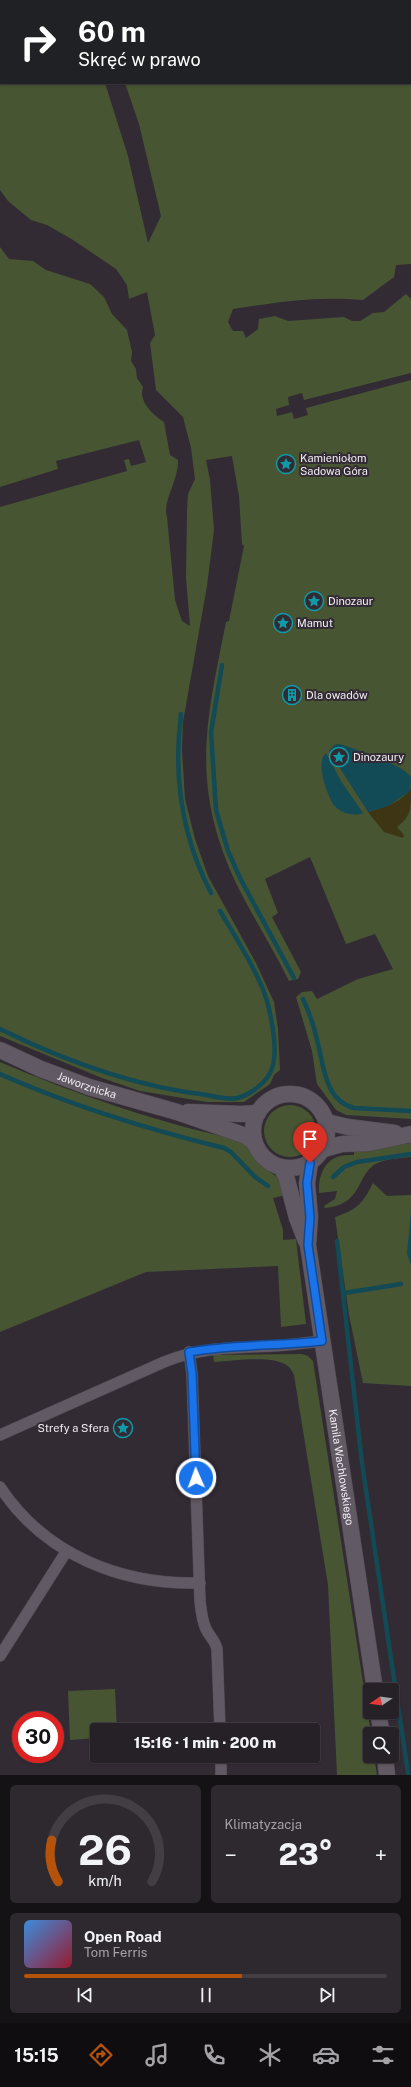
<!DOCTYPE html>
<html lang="pl">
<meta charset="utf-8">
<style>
:root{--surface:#262027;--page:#2e282f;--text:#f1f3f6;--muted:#a4a3a7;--line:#423e44;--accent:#b45309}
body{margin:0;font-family:"Public Sans",sans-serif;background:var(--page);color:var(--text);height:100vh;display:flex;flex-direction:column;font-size:15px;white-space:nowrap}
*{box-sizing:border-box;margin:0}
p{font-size:13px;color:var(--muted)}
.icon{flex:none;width:22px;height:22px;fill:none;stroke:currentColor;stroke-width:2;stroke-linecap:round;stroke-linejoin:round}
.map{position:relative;height:1775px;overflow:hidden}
.drawer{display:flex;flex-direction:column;gap:10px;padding:10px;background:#151215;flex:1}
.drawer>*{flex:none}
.guide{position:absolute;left:0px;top:0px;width:411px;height:84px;box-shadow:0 1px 3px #0004,0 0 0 1px var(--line);background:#202124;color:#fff;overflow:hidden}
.needle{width:26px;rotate:257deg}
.controls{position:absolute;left:363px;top:1683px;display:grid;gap:8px}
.controls a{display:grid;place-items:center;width:36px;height:36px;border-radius:4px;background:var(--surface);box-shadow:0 1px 3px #0004,0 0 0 1px var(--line);font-size:20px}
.speed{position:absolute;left:12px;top:1711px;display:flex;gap:8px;font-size:20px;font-weight:700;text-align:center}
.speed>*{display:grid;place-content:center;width:52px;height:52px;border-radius:50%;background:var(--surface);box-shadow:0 1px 3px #0004,0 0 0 1px var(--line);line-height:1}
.speed .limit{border:6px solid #d22;background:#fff;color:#111}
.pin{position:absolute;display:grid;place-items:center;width:34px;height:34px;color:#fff;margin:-41px -17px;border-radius:50% 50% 50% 0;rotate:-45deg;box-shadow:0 0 4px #0007}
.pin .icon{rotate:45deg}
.me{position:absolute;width:44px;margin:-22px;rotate:358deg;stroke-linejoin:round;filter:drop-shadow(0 0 3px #0008)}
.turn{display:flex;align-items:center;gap:14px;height:84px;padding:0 12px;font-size:18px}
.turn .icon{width:52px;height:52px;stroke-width:2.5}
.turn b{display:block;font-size:28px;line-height:34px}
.big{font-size:30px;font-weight:800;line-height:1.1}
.drawer .card{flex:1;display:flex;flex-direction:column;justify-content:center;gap:6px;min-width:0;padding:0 14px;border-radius:6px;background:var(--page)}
.drawer .dial{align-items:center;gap:0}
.dial svg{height:104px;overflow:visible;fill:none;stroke:var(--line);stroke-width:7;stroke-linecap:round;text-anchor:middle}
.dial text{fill:var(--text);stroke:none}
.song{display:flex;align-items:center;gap:12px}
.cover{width:48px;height:48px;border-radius:6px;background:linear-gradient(135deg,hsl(210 70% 55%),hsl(350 70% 35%))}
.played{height:4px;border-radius:2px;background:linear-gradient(90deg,var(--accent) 60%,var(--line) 60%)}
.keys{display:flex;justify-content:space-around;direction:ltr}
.heat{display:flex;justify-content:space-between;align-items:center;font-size:22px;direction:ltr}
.drawer .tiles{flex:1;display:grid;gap:10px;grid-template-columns:1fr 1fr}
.card:last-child{grid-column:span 2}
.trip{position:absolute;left:90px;top:1723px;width:230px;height:40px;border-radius:4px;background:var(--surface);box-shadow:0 1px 3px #0004,0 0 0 1px var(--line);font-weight:800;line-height:40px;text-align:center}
.tabs{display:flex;height:64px;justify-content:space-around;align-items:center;background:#0f0d10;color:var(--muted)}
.tabs .icon{width:28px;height:28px}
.tabs .on{color:var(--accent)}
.tabs b{font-size:18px;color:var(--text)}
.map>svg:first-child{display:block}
.green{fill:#475533}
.sand{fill:#3e3515}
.water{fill:#124a56}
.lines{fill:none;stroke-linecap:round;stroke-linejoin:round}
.stream{stroke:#124a56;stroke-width:4.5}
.street-casing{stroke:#4e4750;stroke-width:12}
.secondary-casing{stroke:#4e4750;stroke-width:17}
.street{stroke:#615963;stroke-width:11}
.secondary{stroke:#615963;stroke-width:16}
.route-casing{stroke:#114b97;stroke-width:10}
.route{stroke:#1a73e8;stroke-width:7}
.labels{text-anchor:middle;stroke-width:4;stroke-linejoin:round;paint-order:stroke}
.poi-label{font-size:11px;fill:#f2edf3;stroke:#322b34;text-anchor:start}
.street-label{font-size:11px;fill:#f2edf3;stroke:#322b34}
</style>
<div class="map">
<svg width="411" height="1775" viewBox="0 0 411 1775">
<rect width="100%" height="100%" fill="#322b34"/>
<path class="green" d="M0,0H79L1,1V83H105L128,156L148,243L161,216L139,124L125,83H410V1L99,0H411V264L396,265L394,277L363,300C315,296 279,302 233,309L228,322L233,331H243L246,338L258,329L259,319L275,316L288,321L344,317L352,321H360L373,313L384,312L406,294L411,299V373L304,400L302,393L288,397L289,405L276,409L277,416L292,412L294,419L308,415L306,408L411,380V1119L346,1115L336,1110L317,1084L312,1051L296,997L302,992L312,991L317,999L358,979L393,969L375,934L346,944L310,857L265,879L278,913L272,917L301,972L298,979L289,981C273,948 252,916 236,883C190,784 206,723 226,622L229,621L244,546L242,544L239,496L232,456L206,460L210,480L214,530L207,586L183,722L182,750L185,799L195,839L208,876L256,963L274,1002L278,1029L280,1070L274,1075L270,1084L244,1102H207L140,1091L102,1078L0,1036V507L127,471L124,460L129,459L131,466L146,462L139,440L56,461L58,469L0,487V247L9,259L33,261L46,270L90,284L104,297L112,314L127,330L132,352L131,361L136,369L137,378L143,387C138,401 153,415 164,422L170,455L178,460C179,480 162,501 167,517L175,600L182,621L190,626L186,578L187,511L188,494L195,479L191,448L183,417L156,390L150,343L155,335L147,292L129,299L127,285L116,269L73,240L47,225L31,220L8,201L0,190Z
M0,1062C78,1095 161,1124 244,1141L260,1165L277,1177L286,1195L273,1198L283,1230V1240L296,1239L306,1324L281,1327L278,1266L146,1272L0,1332Z
M264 1131a26 26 0 1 1 52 0a26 26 0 1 1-52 0Z
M411,1143V1157C401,1158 389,1159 380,1162C355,1171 366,1204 325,1208L324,1206L335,1199L337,1191L319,1193C318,1179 323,1162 337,1157C342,1155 349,1155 354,1155V1147Z
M373,1183L387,1196L411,1195V1386L363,1383L349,1315L335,1217C357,1210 363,1203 373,1183Z
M302,1354L308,1356L313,1361L371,1734L370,1756H374L377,1775H337L328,1585L294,1375C293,1373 291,1369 289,1367C276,1354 232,1361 214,1362L213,1355Z
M115,1689L117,1730H97V1738L70,1740L68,1691Z"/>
<path class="sand" d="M411,788C411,810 411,816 397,827L404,835L403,838L384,832L368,812C384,808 402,802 411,788Z"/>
<path class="water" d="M339,744C353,748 404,765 411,777L410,791L388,806L368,812L329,751L334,745Z
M326,753L341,781L363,813C352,817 340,813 333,804C327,794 315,762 326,753Z
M411,1211V1265L407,1254Z"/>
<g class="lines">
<path class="stream" d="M222,665L211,732L216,810L228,851L240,878L294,978
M181,714C173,777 182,837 211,893
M303,999C309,1012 314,1026 317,1040C324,1065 324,1100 354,1108L411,1111
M0,1029C63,1060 137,1087 207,1095C216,1097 228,1100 237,1098C250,1095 268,1082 272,1068C279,1049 270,1006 262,987C251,961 235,936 220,911
M0,1074C72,1106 147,1129 224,1148L231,1152L255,1177L268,1186
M333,1177L344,1167L357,1162L411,1154
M337,1241L362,1463L408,1773
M344,1293L401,1284"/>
<g class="street-casing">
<path id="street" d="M189,1352L192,1373L200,1601C201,1610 202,1621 206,1629C210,1637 215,1640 217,1649L220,1730
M0,1435L164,1362C200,1347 234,1348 273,1346C290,1345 306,1343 322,1341
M0,1487C45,1555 121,1585 200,1583
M0,1656L66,1552
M221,1756V1775"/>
</g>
<g class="secondary-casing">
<g id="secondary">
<path id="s1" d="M0,1050L41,1069L89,1087L177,1112L246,1136L254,1142"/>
<circle cx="290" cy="1131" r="37"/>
<path d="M188,1112L241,1114L258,1113"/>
<path d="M327,1122L348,1127L395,1133"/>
<path d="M324,1149L342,1144L369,1143L411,1134"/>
<path id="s2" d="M310,1163L307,1183L310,1217L308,1245L375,1690"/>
<path d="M281,1167L286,1176L297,1218L306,1241"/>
<path d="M378,1712L382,1734"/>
<path d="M385,1756L387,1775"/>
</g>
</g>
<use href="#street" class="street"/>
<use href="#secondary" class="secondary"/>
</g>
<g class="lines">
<g class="route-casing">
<path id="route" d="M196,1478L192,1373L189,1352C233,1344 278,1346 322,1341L308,1245L310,1217L307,1183L310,1163"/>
</g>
<use href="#route" class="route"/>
</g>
<defs>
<g id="sight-ring" transform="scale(1)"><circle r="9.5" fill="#322b34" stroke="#0f9aa8" stroke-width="1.5"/><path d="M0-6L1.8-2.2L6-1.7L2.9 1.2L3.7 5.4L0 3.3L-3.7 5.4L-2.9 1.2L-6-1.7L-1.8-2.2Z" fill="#0f9aa8"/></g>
<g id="building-ring" transform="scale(1)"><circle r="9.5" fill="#322b34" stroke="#0f9aa8" stroke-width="1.5"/><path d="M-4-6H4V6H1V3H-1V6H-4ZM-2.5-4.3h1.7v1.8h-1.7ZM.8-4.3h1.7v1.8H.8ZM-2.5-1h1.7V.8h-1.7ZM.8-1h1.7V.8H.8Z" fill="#0f9aa8"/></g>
</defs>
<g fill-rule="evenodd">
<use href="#sight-ring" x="286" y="464"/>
<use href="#sight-ring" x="314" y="601"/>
<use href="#sight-ring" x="283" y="623"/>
<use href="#building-ring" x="292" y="695"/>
<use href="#sight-ring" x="339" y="757"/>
<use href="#sight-ring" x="123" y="1428"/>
</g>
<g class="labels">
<g class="poi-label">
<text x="300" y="462">Kamieniołom<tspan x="300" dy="13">Sadowa Góra</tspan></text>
<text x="328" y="605">Dinozaur</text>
<text x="297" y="627">Mamut</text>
<text x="306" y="699">Dla owadów</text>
<text x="353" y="761">Dinozaury</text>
<text x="109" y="1432" text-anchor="end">Strefy a Sfera</text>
</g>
<g class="street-label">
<text dy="4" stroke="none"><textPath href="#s1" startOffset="94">Jaworznicka</textPath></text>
<text dy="4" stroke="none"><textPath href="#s2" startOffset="307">Kamila Wachlowskiego</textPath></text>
</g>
</g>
</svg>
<div class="controls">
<a><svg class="needle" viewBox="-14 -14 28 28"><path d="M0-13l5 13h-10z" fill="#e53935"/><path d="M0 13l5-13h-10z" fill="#a4a3a7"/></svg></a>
<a><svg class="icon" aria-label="search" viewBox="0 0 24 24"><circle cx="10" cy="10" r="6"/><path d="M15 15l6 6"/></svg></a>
</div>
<div class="speed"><div class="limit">30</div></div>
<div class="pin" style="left:310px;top:1163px;background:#d93025"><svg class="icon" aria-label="arrive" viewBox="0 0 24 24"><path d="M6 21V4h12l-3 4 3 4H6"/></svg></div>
<svg class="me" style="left:196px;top:1478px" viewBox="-20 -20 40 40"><circle r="17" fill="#1a73e8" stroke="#fff" stroke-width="3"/><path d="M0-11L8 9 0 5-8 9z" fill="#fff"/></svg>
<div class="trip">15:16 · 1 min · 200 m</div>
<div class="guide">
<div class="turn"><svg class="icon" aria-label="right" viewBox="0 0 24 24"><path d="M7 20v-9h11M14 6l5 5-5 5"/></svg><div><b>60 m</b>Skręć w prawo</div></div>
</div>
</div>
<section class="drawer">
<div class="tiles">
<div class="card dial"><svg viewBox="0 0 100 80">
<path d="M14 69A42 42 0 1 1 86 69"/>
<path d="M14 69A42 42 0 0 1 9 37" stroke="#b45309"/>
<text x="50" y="56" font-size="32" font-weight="700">26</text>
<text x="50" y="72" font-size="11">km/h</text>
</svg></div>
<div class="card"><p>Klimatyzacja</p>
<div class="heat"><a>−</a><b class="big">23°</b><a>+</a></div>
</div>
<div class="card">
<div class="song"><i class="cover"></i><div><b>Open Road</b><p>Tom Ferris</p></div></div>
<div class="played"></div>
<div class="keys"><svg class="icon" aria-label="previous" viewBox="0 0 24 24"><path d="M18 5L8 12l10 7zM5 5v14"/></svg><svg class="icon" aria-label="pause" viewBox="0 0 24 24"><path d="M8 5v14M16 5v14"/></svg><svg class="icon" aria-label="next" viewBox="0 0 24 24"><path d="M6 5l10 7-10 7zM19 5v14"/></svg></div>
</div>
</div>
</section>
<nav class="tabs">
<b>15:15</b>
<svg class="icon on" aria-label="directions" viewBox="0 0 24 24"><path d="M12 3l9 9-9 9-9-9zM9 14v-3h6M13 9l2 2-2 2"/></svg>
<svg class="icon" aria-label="music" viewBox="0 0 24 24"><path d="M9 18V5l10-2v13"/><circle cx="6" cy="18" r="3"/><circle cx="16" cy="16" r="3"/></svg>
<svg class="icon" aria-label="phone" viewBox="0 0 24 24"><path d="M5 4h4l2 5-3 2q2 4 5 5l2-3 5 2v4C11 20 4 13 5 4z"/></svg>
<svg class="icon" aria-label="climate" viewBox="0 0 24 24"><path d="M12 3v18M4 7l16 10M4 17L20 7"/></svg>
<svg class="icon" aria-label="car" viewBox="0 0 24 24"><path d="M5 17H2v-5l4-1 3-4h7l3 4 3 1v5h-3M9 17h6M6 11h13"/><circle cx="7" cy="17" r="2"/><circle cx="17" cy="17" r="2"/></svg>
<svg class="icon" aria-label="filters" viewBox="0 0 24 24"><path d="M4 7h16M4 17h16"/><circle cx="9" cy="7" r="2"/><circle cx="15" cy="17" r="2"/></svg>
</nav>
